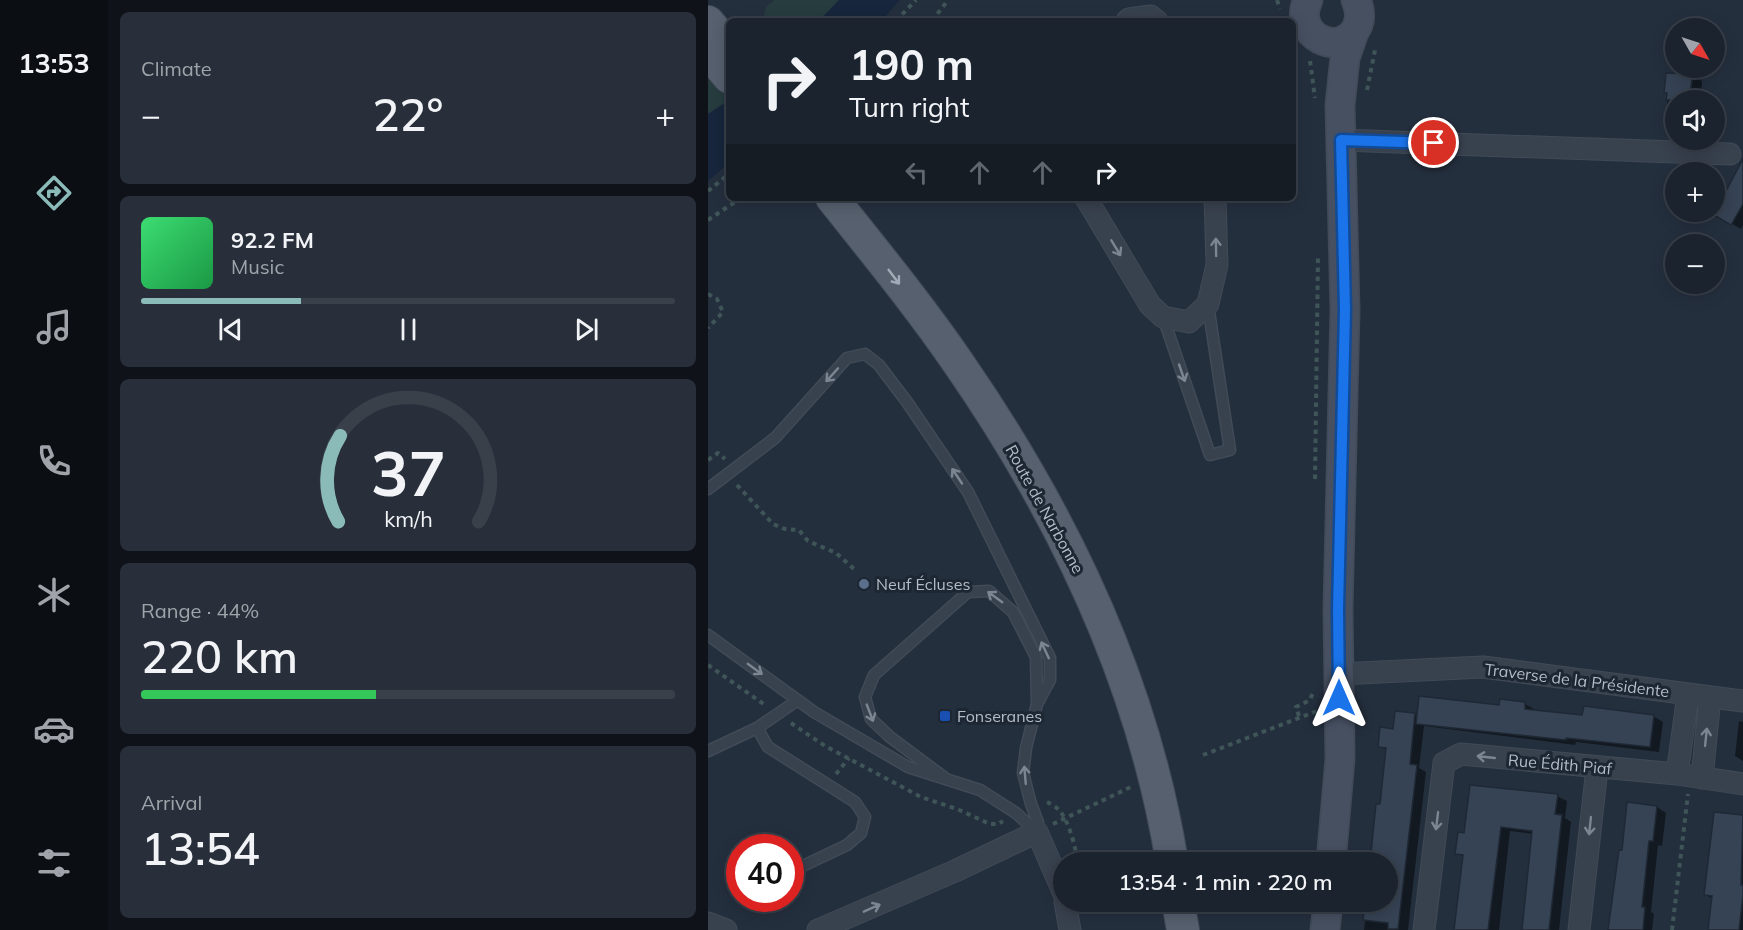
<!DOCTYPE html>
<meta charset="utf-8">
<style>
:root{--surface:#1b232e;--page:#282f3a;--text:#f1f3f6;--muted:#a0a4aa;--line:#39404a;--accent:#8bbbb9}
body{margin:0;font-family:Mulish,sans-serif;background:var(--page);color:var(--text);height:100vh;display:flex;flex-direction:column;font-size:22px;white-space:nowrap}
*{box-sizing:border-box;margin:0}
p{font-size:20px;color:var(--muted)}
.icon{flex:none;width:33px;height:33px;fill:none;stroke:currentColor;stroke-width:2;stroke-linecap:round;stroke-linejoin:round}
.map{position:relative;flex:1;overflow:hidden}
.details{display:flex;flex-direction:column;gap:12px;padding:12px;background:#0f1319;width:600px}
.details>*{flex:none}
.top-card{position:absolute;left:18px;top:18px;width:570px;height:183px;border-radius:9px;box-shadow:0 3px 15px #0003,0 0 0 2px var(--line);background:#1b232e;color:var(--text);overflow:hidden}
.needle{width:39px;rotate:129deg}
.buttons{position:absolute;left:957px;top:18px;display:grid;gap:12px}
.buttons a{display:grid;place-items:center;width:60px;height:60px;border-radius:50%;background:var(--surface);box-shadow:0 3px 15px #0003,0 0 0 2px var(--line);font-size:30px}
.speed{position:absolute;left:18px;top:834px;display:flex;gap:12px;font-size:30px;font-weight:700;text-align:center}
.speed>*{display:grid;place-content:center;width:78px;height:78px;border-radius:50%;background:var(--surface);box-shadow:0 3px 15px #0003,0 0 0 2px var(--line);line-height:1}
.speed .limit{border:9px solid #d22;background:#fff;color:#111}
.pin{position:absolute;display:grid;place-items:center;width:51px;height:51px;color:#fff;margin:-26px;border:3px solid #fff;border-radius:50%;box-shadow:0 2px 6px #0007}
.me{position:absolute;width:66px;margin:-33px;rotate:0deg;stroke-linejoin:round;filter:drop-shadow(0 0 4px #0008)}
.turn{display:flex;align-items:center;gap:21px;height:126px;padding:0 24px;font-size:27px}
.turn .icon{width:78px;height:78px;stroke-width:2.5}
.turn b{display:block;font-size:42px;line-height:51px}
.lanes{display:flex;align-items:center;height:57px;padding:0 24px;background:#0003;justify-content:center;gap:30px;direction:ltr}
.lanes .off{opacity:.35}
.big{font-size:45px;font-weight:600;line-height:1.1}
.details .widget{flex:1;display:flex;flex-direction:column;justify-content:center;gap:9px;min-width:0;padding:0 21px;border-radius:9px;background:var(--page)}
.details .dial{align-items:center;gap:0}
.dial svg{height:156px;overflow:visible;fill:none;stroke:var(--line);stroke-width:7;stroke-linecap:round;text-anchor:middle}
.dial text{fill:var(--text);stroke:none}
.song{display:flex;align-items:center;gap:18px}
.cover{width:72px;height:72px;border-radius:9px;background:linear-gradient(135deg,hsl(140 70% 55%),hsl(140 70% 35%))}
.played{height:6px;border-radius:3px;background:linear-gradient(90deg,var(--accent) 30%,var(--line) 30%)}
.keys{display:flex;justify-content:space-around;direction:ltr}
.heat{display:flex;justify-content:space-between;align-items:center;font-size:33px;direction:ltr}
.charge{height:9px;border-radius:4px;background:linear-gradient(90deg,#34c759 44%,var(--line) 0)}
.trip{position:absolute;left:345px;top:852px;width:345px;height:60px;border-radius:30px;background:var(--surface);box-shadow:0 3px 15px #0003,0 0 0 2px var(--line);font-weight:600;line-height:60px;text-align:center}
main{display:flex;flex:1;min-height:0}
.tabs{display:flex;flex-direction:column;width:108px;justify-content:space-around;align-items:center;background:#0b0e12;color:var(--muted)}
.tabs .icon{width:42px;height:42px}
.tabs .current{color:var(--accent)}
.tabs b{font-size:27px;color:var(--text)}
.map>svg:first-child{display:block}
.green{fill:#263c3f}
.water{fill:#17263c}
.shadow{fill:#0007}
.building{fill:#364354;stroke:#1f2835;stroke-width:1.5}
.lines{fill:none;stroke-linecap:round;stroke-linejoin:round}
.lane-casing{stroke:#414a57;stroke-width:13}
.street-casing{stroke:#414a57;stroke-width:23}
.secondary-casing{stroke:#414a57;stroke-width:31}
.primary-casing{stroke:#414a57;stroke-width:34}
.path{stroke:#3f5557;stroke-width:4;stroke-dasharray:4.5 4.5;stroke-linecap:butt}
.lane{stroke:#38414e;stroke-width:10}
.street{stroke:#38414e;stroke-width:21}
.secondary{stroke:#465061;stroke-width:28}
.primary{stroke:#56606e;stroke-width:32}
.oneway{stroke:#7c8592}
.oneway2{stroke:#a1aab7}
.route-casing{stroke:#114b97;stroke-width:15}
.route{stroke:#1a73e8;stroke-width:10}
.service-dot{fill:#5c6f8a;stroke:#1d2633;stroke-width:2}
.transit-dot{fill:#1a4fb4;stroke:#1d2633;stroke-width:2}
.labels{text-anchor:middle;stroke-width:6;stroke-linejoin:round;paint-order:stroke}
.street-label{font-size:16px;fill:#b4bcc9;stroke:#1d2633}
.poi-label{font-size:16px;fill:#b4bcc9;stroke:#1d2633;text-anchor:start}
</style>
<main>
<nav class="tabs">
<b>13:53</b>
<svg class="icon current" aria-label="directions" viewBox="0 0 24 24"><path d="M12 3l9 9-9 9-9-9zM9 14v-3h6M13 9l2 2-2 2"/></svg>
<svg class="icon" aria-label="music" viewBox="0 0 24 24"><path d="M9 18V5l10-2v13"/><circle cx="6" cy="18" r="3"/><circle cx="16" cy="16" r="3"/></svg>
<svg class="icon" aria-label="phone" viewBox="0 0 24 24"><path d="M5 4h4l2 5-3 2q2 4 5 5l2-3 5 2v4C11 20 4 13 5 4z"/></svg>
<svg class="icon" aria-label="climate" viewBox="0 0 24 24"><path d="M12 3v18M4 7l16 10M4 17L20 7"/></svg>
<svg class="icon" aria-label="car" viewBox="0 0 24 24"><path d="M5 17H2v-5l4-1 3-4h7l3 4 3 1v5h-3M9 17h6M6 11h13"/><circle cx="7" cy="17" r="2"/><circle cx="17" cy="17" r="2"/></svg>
<svg class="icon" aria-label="filters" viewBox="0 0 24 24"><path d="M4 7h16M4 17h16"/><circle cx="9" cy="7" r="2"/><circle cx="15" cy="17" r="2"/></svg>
</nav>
<section class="details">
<div class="widget"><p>Climate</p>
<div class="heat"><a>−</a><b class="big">22°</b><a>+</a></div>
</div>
<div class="widget">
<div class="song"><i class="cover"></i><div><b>92.2 FM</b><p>Music</p></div></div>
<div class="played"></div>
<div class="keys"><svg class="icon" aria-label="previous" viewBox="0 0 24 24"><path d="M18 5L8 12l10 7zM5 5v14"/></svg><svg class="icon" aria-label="pause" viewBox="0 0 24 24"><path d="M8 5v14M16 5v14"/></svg><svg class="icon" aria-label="next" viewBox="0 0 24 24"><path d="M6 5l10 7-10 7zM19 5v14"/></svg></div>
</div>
<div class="widget dial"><svg viewBox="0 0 100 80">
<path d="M14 69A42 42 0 1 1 86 69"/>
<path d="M14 69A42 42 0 0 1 15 25" stroke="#8bbbb9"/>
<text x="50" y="56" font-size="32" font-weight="700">37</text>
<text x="50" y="72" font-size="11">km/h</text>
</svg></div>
<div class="widget"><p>Range · 44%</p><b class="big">220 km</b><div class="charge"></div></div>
<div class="widget"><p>Arrival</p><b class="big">13:54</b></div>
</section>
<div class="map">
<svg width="1035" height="930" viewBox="0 0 1035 930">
<rect width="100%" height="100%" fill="#242f3e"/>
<path class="green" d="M66,0H131L111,21H54L58,7Z
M0,52L15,70L16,104L0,114Z"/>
<path class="water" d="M131,0H192L173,21H111Z
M21,100V163L0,181V114Z"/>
<path class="shadow" d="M984,76L994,81L993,100H968V130L957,125L960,94Z
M1035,177V225L1033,229L1003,212H1006L1018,193Z
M817,704L826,709V712L876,717L945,716L955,722L951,752L868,742L867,745L716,726L711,768L718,772L700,930H656L659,902H680V862H663L669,805L673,806L679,750L671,746L687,730L707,715L710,717Z
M1031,721L1035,722V761L1027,756Z
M849,796L859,801L857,818L863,822L851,930H815L825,834L802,831L791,930H748L756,857L749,853L757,834Z
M949,807L958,813L954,846L950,845L943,912L946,914L944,930H902L915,851Z
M1007,814L1035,817V930H1001L1005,899L998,895Z"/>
<path class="building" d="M958,73L985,74L981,100H958L959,93H956Z
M1035,159V204L1023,225L1006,215V200L1013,188L1018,191Z
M711,696L791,705L792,699L817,702V709L874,715L876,706L946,715L942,747L858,738V740L708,724Z
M687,711L707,713L702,764L709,765L690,929H680V923L655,920L657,902H680V862H662L668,804H672L678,748L670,747L672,727L685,729Z
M762,785L850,794L847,814L854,815L841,930H814L824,831L793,827L780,930H746L755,855L747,854L750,832L756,833Z
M919,802L949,806L945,841H941L934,907H937L935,930H900L911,850H914Z
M1006,812L1035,815L1033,885H1035V895L1031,930H1000L1004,896L996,895Z"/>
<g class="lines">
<g class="lane-casing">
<path id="lane" d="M455,317L502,455L522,450L500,305
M0,489L67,438L139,358L157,354L171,365L199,402L260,492L342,658V680L329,704
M0,635L106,712L200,767L272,790L308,813L329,832
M49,728L60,747L147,802L157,817L153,833L139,845L82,872
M0,751L49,728L90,700
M237,778L182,737L163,719L157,697L166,675L260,592L281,591L305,612L328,657L329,704L318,748L315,773L323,804L330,822L329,832"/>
</g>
<g class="street-casing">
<path id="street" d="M419,21L421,19L443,16L449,21
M633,140L1022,154
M378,198L442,305L455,317L481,322L500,304L509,265L507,198
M631,674L775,667L1035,701
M969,774L980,695
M994,778L1002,697
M357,902L362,930
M0,923L18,930
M110,930L247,871L329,832L356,894
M716,930L736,763L753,754L969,774L1035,784
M871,930L889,768"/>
</g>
<g class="secondary-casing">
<path id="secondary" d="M600,0C583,35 632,60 649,27C653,18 652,9 648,0
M623,862L632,759L630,609L637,310L632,105L637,58L646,32
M617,930L620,902"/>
</g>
<g class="primary-casing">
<path id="primary" d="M0,22L21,47
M0,52L21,77
M124,198C167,252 212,307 251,364C354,513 435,682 464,862
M470,902L475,930"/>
</g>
<path class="path" d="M569,0L572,9
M188,21L208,0
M224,21L240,0
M602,61L607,98
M659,90L667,50
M0,191L21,174
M0,220L33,198
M0,294L9,299L15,312L0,328
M0,460L10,453L17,459
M607,479L610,255
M29,485L65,524L77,529L91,530L100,541L128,553L146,569
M0,665L57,705
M591,716L588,707L602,700L606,690
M83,723L117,746L213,797L249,809L282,824H290L295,821
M495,755L609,711
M128,774L141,758
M339,802C343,804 348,807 351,810C360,819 369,850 369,862
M345,824L425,786
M964,930L980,794"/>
<use href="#lane" class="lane"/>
<use href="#street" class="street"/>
<use href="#secondary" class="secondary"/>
<use href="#primary" class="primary"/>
</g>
<defs><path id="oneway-shaft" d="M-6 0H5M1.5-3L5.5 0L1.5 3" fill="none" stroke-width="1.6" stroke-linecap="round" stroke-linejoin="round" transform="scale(1.5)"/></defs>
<g class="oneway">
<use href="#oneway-shaft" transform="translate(508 247) rotate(-91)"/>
<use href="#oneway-shaft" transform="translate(408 248) rotate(59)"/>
<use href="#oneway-shaft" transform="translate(474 373) rotate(71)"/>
<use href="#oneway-shaft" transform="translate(124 375) rotate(132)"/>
<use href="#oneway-shaft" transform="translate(249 476) rotate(-124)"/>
<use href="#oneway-shaft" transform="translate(287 597) rotate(-144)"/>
<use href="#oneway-shaft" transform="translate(337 650) rotate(-115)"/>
<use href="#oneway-shaft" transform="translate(47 669) rotate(36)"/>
<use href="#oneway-shaft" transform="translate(162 713) rotate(69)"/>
<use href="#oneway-shaft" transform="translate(998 737) rotate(-84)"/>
<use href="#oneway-shaft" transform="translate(778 757) rotate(-174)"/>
<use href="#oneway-shaft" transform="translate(317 775) rotate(-95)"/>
<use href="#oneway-shaft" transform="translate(729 821) rotate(97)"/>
<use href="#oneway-shaft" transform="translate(882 826) rotate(96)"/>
<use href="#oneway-shaft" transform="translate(164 908) rotate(-24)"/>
</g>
<use class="oneway2" href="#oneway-shaft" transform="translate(186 277) rotate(53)"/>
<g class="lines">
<g class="route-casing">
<path id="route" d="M631,698L630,609L637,310L633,140L726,143"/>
</g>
<use href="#route" class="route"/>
</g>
<circle class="service-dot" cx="156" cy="584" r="6"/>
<rect class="transit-dot" x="231" y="710" width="12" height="12" rx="3"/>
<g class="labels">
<g class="street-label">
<text transform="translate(337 509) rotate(61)" y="6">Route de Narbonne</text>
<text transform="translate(869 680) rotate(7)" y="6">Traverse de la Présidente</text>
<text transform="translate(852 764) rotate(5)" y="6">Rue Édith Piaf</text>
</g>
<g class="poi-label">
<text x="168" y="590">Neuf Écluses</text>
<text x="249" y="722">Fonseranes</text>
</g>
</g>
</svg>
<div class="buttons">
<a><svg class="needle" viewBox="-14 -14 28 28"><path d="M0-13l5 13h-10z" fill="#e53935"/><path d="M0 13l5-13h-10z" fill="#a0a4aa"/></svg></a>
<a><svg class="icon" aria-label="sound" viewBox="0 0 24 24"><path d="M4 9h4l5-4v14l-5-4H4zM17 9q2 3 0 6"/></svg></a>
<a>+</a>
<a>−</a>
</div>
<div class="speed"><div class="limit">40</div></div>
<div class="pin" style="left:726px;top:143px;background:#d93025"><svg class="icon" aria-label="arrive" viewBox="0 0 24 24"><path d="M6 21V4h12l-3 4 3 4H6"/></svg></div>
<svg class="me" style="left:631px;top:698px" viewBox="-20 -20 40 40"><path d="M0-17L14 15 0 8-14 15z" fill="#1a73e8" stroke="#fff" stroke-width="4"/></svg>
<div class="trip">13:54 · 1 min · 220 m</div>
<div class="top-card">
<div class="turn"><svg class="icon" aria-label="right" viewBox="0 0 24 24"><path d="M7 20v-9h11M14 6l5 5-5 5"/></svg><div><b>190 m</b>Turn right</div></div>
<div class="lanes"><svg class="icon off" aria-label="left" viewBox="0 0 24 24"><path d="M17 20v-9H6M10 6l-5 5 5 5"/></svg><svg class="icon off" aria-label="ahead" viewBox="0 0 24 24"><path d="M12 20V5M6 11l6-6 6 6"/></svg><svg class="icon off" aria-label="ahead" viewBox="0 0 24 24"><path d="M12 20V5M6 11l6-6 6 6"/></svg><svg class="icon" aria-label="right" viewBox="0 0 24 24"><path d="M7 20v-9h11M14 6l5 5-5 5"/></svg></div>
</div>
</div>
</main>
